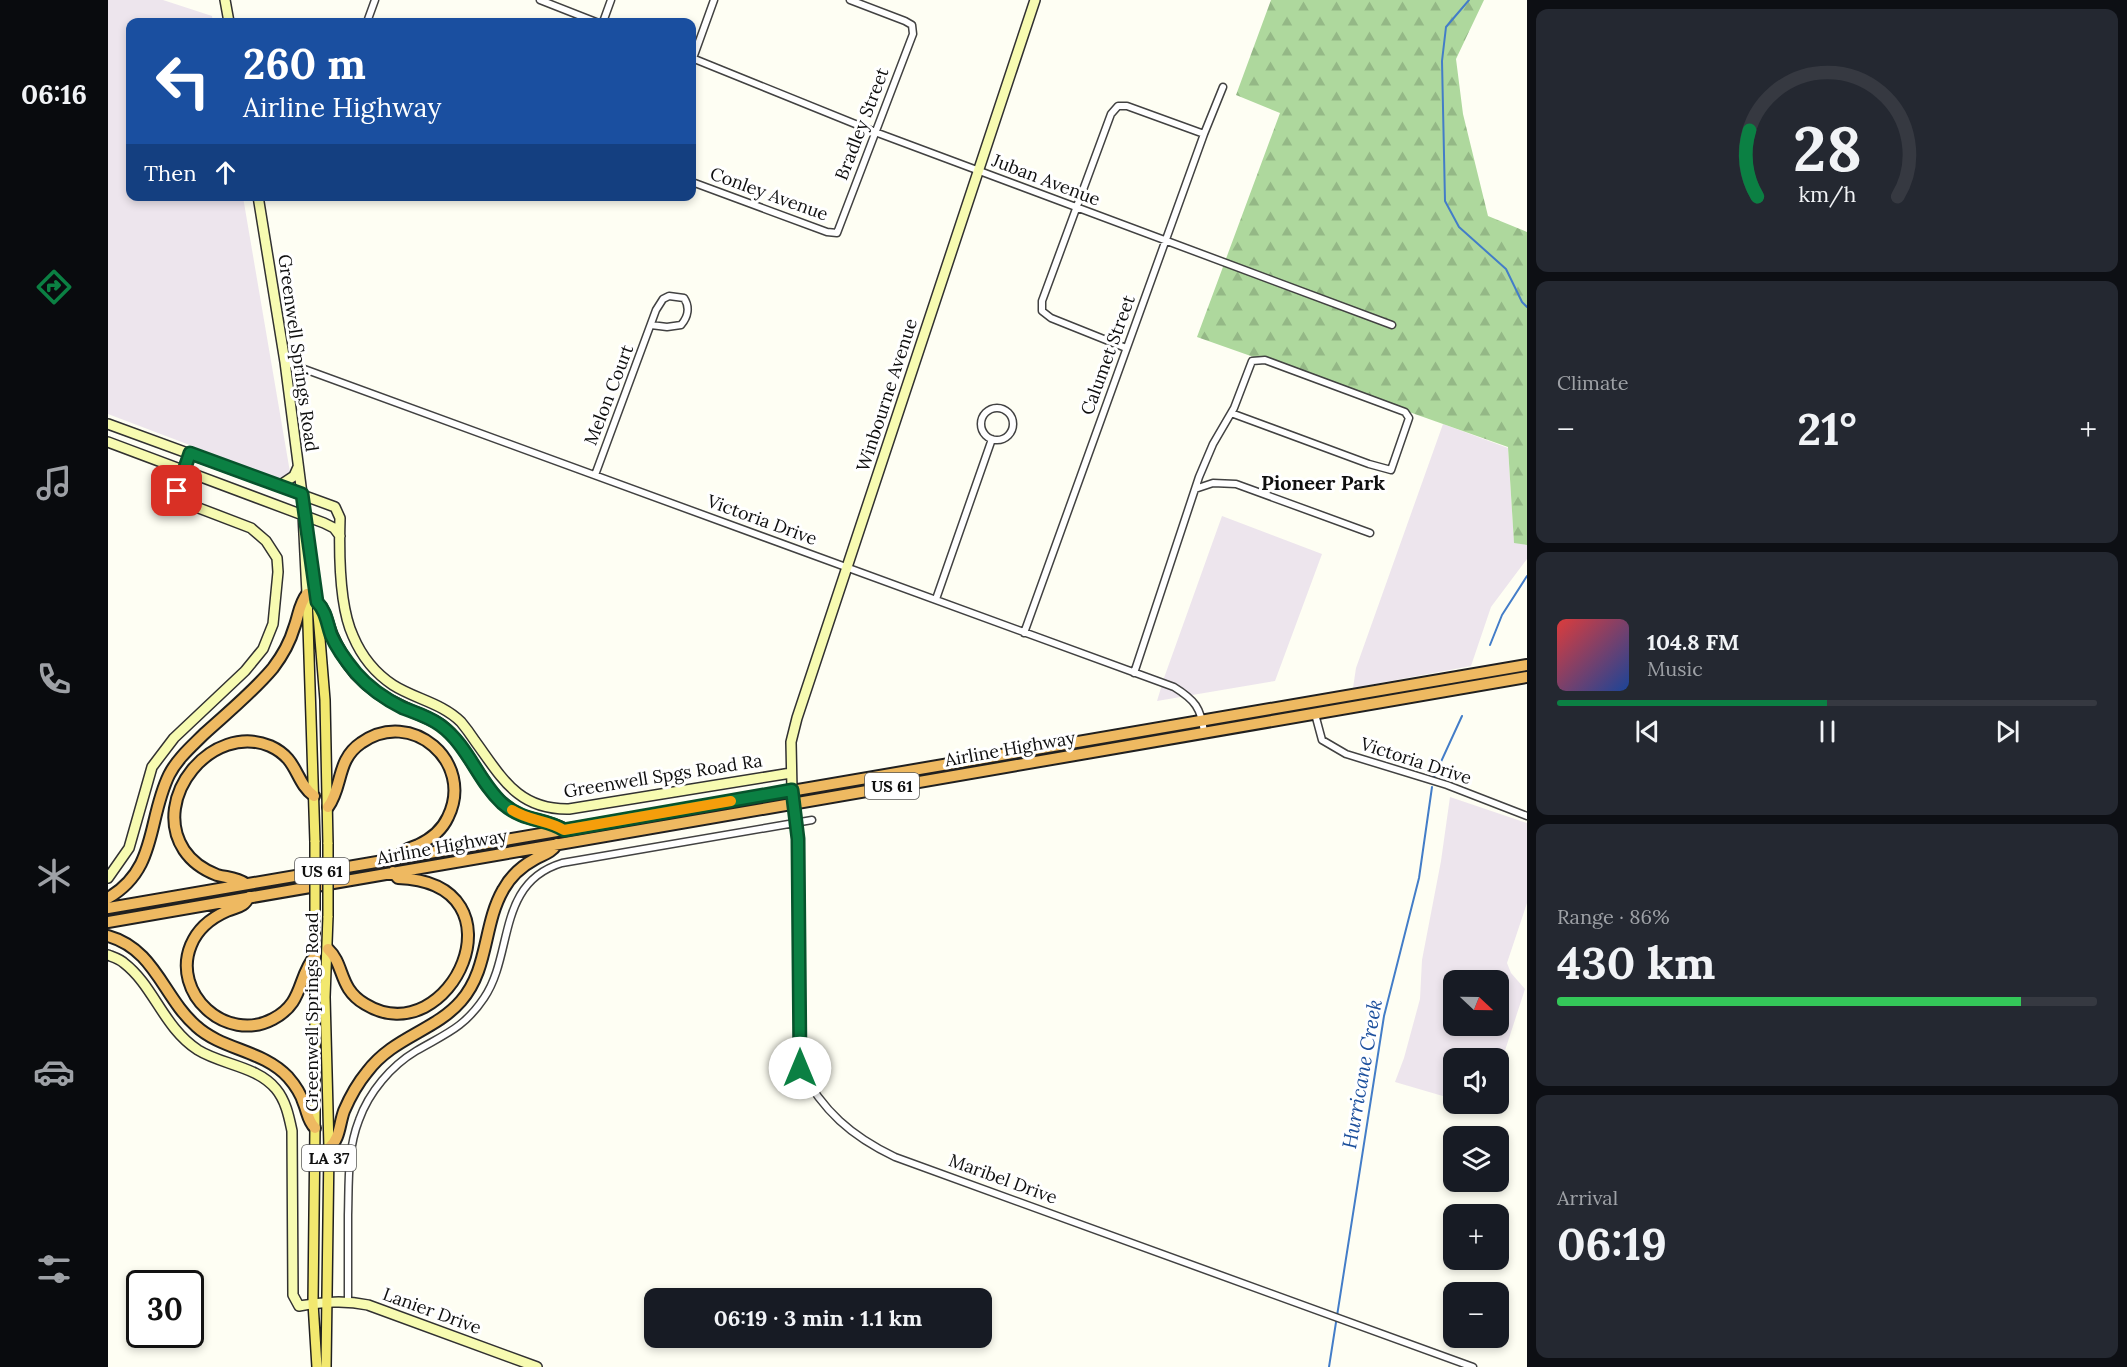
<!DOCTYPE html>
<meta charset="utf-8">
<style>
:root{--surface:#171b24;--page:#242831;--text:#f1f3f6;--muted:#9ea1a6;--line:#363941;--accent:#0b8043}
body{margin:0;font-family:Lora,serif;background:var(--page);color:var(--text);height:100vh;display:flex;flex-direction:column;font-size:22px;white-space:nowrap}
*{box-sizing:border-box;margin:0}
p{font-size:20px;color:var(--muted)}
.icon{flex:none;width:33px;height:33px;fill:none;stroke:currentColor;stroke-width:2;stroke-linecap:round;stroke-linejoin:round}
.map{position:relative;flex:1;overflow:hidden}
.drawer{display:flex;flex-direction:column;gap:9px;padding:9px;background:#0d0f14;width:600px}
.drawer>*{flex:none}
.hud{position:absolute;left:18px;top:18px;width:570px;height:183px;border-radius:12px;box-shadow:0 3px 9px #0003;background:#1a4fa0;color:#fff;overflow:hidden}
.needle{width:39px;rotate:112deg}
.buttons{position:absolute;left:1335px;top:970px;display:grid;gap:12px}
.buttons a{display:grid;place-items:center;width:66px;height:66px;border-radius:12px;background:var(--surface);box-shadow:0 3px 9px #0003;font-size:30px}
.speed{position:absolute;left:18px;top:1270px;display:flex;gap:12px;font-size:30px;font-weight:700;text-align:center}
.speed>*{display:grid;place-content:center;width:78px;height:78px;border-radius:50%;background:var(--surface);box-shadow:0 3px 9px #0003;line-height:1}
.speed .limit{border:3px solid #111;border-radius:9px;background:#fff;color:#111}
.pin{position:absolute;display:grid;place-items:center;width:51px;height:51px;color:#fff;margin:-26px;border-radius:12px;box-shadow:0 3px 9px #0006}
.me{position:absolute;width:66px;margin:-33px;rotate:0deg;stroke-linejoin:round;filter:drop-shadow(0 0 4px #0008)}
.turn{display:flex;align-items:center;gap:21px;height:126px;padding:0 18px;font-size:27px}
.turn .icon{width:78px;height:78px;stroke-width:2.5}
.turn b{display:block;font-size:42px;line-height:51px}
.then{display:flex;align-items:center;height:57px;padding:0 18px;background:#0003;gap:12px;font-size:22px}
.big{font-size:45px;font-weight:700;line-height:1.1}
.drawer .widget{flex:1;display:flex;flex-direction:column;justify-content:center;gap:9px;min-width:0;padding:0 21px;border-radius:12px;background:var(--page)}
.drawer .dial{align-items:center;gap:0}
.dial svg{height:156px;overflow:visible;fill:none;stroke:var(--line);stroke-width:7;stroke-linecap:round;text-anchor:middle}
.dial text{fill:var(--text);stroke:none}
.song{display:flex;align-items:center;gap:18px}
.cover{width:72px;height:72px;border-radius:9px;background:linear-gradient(135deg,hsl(0 70% 55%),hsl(220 70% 35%))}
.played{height:6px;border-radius:3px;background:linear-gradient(90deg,var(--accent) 50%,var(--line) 50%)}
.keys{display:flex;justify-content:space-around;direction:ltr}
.heat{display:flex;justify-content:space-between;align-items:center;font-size:33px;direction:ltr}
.charge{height:9px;border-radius:4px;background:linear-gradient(90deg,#34c759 86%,var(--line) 0)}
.trip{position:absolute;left:536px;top:1288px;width:348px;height:60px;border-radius:12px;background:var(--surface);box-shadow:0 3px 9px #0003;font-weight:700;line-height:60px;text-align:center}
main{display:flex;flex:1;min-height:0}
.menu{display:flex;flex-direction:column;width:108px;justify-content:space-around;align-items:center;background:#090b0e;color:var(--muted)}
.menu .icon{width:42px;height:42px}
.menu .selected{color:var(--accent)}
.menu b{font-size:27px;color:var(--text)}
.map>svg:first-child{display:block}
.industrial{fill:#ede5ed;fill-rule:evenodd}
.forest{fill:url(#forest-firs)}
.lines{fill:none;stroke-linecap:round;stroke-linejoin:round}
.stream{stroke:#437dc8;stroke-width:2}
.street-casing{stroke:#424242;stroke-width:9}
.secondary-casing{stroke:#313131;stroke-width:12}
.primary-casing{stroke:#202020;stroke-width:12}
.highway-casing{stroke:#202020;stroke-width:14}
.street{stroke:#fff;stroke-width:6}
.secondary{stroke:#f7fbb1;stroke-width:9}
.primary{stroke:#f2e86f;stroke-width:9}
.highway{stroke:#eeb961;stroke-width:10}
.primary-bridge-casing{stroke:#202020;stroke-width:12;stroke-linecap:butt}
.primary-bridge{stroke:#f2e86f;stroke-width:9}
.route-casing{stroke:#07532c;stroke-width:15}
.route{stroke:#0b8043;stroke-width:10}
.slow{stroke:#f59e0b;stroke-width:10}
.labels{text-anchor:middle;stroke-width:6;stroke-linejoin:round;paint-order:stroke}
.shield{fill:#fff;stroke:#575757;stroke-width:1.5}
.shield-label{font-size:16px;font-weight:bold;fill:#0f0f0f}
.street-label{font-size:18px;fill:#0f0f0f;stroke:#fff}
.neighbourhood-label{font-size:20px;font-weight:bold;fill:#0f0f0f;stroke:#fff}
.water-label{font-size:20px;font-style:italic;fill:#1d509d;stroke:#fff}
</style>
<main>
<nav class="menu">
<b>06:16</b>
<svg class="icon selected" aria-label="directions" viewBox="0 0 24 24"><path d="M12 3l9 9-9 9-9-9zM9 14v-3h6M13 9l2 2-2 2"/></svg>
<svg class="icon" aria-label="music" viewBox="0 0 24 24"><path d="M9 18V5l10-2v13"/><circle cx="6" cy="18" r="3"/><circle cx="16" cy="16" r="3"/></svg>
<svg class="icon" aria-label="phone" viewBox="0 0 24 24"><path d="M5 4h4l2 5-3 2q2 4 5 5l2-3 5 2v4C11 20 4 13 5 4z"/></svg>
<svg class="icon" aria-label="climate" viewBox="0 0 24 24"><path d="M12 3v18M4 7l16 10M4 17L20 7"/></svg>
<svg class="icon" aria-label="car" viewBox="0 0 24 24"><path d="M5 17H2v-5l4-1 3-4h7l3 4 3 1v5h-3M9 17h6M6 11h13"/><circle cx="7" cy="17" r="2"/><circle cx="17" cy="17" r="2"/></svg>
<svg class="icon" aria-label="filters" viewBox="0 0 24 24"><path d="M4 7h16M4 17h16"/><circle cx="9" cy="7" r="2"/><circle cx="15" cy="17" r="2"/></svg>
</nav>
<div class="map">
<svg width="1419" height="1367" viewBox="0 0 1419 1367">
<defs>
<pattern id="forest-firs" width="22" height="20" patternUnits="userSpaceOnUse" patternTransform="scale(1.5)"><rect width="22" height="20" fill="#aed89d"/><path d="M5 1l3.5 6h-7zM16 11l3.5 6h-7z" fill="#94b886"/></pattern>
</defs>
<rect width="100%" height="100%" fill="#fefef3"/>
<path class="industrial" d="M0,0H55L104,16L105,22H22V196L135,197L184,484L0,414Z
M1335,424L1400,448L1406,542L1419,545V559L1383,607L1363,666L1245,688L1248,668Z
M1114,516L1214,554L1167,681L1049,701L1056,678Z
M1342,797L1419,823V903L1399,963L1403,973L1417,989L1391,1069L1390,1059H1346L1345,1099L1287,1082L1296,1058L1312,999L1314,960L1333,861ZM1346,981H1390V1026H1346Z"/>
<path class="forest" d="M1163,0H1376L1348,59L1355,114L1380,216L1419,232V545L1406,543L1400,447L1089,337L1172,113L1128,95Z"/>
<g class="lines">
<path class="stream" d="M1361,0L1338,27L1334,61L1337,201L1351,227L1398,269L1414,302L1419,307
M1382,645L1394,615L1419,576
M1326,777L1354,716
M1221,1367L1276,1016L1311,878L1324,787"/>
<g class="street-casing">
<path id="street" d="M432,0L488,22
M259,22L267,0
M495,22L503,0
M584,58L767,132L1284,325
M584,61L606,0
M584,182L719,232L729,233L805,34L804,25L797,21L742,0
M1018,348L943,318L934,311V301L1003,114L1010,106H1019L1096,134
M177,362L1066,687C1087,700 1093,708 1096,732
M873 424a16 16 0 1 1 32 0a16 16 0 1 1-32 0Z
M487,475L548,310L555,299L561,296L576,298C582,307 580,317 573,325L559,327L543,325
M1087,489L1105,483L1128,484L1262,533
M828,599L884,439
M916,633L1096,134L1115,87
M1026,673L1091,477L1105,444L1126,408L1144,361L1157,360L1297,412L1301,418L1283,470L1261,464L1123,413
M1207,714L1214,740L1238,754L1339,785L1419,816
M688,823L690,839L692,1068C715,1111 743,1136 787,1157L1365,1367
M240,1301C240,1272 240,1243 240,1215C241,1182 239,1151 251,1120C261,1092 283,1066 308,1051C337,1034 356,1028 376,998C406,954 388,883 454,863L704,820"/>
</g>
<g class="secondary-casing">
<path id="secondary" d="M117,0L121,22
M150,196L177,362L194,494L199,594
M0,424L227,507L232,518C231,551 231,606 245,636C253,655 267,673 285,685C307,699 334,703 353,722C358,728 363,735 367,741C394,778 410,810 461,809L683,773
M0,442L216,523L226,528L232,536
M171,486L186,476L190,467
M203,559L209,602
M688,823L684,790L683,742L689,718L927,0
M0,878L21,848L44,767L66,738L137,671L155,649L165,624L170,572L169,558L158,541L143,528L75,502L69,491L82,453
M0,955C5,957 12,959 16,963C46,986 55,1027 90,1050C114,1065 149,1066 168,1089C178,1101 181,1117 184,1131L185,1295L191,1306C215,1302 236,1300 260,1305L429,1367"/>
</g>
<g class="primary-casing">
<path id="primary" d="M199,594L207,842
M209,602L217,700L220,844
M207,913V1128L205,1303L209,1367
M218,1367L221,1148L217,997L220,916"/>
</g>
<g class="highway-casing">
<path id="highway" d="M209,602C218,611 219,623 224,635C230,649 238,662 248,674C262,689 278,700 297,708C309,714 323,718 334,726C361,747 371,784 397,805C417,822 436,818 456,829
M220,807C235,787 228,760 253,743C303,707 367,762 340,817C334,830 323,839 310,845C303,848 296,849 291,856
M138,884C128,877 120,878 109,875C96,870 84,862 76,850C42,798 104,722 162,746C191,759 186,781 206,796
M141,897C135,908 130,906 119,911C103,918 90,928 83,945C63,993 118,1044 165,1019C196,1003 189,978 207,956
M0,898C50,869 39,820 61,775C69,759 83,747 96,734C119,713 145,692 165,668C174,656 182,642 186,628C191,615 191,604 199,594
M0,908L1419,665
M0,922L1419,677
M0,936C47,949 55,997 88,1026C114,1050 155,1050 180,1077C187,1085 193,1094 196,1104C200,1114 200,1121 207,1128
M220,949C237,965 230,988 257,1004C342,1056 422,883 290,878L285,872
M221,1148C232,1139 231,1125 236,1111C242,1097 249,1084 259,1072C285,1037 327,1031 353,1001C381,969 375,925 395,890C402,877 414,866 427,859C436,854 443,853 449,844"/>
</g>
<use href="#street" class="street"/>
<use href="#secondary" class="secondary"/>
<use href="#primary" class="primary"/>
<use href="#highway" class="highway"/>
<g class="primary-bridge-casing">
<path id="primary-bridge" d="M207,842V913
M220,844V916"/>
</g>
<use href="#primary-bridge" class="primary-bridge"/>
</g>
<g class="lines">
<g class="route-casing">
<path id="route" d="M69,491L82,453L194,494L209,602C218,611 219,623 223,635C229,649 238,661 248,673C261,688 277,699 295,708C308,713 321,717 332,725C360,745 370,781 394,803C417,823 435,817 456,830L684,790L690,839L692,1068"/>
</g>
<use href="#route" class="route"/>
<path class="slow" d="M404,810C421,821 440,820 456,830L623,801"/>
</g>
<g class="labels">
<g class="shield">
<rect x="757" y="773" width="54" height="26" rx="4.5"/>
<rect x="187" y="858" width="54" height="26" rx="4.5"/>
<rect x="194" y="1145" width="54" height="26" rx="4.5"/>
</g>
<g class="shield-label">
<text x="784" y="792">US 61</text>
<text x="214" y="877">US 61</text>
<text x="221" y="1164">LA 37</text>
</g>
<g class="street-label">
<text transform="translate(754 124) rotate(-69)" y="6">Bradley Street</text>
<text transform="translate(938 180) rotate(21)" y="6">Juban Avenue</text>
<text transform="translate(661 194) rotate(20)" y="6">Conley Avenue</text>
<text transform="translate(190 353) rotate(82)" y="6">Greenwell Springs Road</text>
<text transform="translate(1000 355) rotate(-70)" y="6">Calumet Street</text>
<text transform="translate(501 395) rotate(-69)" y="6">Melon Court</text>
<text transform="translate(779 395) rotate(-72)" y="6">Winbourne Avenue</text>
<text transform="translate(654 520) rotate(20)" y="6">Victoria Drive</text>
<text transform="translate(902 749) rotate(-10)" y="6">Airline Highway</text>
<text transform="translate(1308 761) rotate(18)" y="6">Victoria Drive</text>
<text transform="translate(555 776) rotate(-9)" y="6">Greenwell Spgs Road Ra</text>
<text transform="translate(334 847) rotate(-10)" y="6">Airline Highway</text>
<text transform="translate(204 1012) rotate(-90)" y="6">Greenwell Springs Road</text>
<text transform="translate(895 1179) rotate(20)" y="6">Maribel Drive</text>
<text transform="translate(324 1311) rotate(20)" y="6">Lanier Drive</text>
</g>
<g class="neighbourhood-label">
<text x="1215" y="490">Pioneer Park</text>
</g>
<g class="water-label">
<text transform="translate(1254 1074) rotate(-80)" y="7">Hurricane Creek</text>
</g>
</g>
</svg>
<div class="buttons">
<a><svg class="needle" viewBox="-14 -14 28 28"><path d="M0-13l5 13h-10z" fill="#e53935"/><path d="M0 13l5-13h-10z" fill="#9ea1a6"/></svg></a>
<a><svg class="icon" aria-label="sound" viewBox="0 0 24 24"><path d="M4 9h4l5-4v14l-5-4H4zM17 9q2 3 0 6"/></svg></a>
<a><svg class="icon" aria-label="layers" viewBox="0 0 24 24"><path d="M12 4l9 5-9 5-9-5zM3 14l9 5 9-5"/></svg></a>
<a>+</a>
<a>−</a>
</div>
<div class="speed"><div class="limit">30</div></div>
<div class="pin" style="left:69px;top:491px;background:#d93025"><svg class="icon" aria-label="arrive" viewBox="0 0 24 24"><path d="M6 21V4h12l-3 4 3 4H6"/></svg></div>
<svg class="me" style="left:692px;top:1068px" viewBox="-20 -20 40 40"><circle r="19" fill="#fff"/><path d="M0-13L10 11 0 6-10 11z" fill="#0b8043"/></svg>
<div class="trip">06:19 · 3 min · 1.1 km</div>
<div class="hud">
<div class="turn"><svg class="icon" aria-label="left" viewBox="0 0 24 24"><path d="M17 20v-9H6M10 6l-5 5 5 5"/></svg><div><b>260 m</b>Airline Highway</div></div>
<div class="then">Then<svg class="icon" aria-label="ahead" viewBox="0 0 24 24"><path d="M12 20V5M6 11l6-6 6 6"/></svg></div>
</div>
</div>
<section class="drawer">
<div class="widget dial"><svg viewBox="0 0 100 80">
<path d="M14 69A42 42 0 1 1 86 69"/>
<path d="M14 69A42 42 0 0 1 10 35" stroke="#0b8043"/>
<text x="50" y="56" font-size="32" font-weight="700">28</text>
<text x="50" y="72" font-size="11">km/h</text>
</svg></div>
<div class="widget"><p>Climate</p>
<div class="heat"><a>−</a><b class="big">21°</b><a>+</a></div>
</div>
<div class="widget">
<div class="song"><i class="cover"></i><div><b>104.8 FM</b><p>Music</p></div></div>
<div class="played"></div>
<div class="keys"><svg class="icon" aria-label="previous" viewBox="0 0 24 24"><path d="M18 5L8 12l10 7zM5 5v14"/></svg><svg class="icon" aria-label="pause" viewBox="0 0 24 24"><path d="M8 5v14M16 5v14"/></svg><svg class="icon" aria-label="next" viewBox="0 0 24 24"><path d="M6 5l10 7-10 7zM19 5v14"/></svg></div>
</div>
<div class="widget"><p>Range · 86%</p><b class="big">430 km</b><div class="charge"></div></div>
<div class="widget"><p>Arrival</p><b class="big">06:19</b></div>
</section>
</main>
